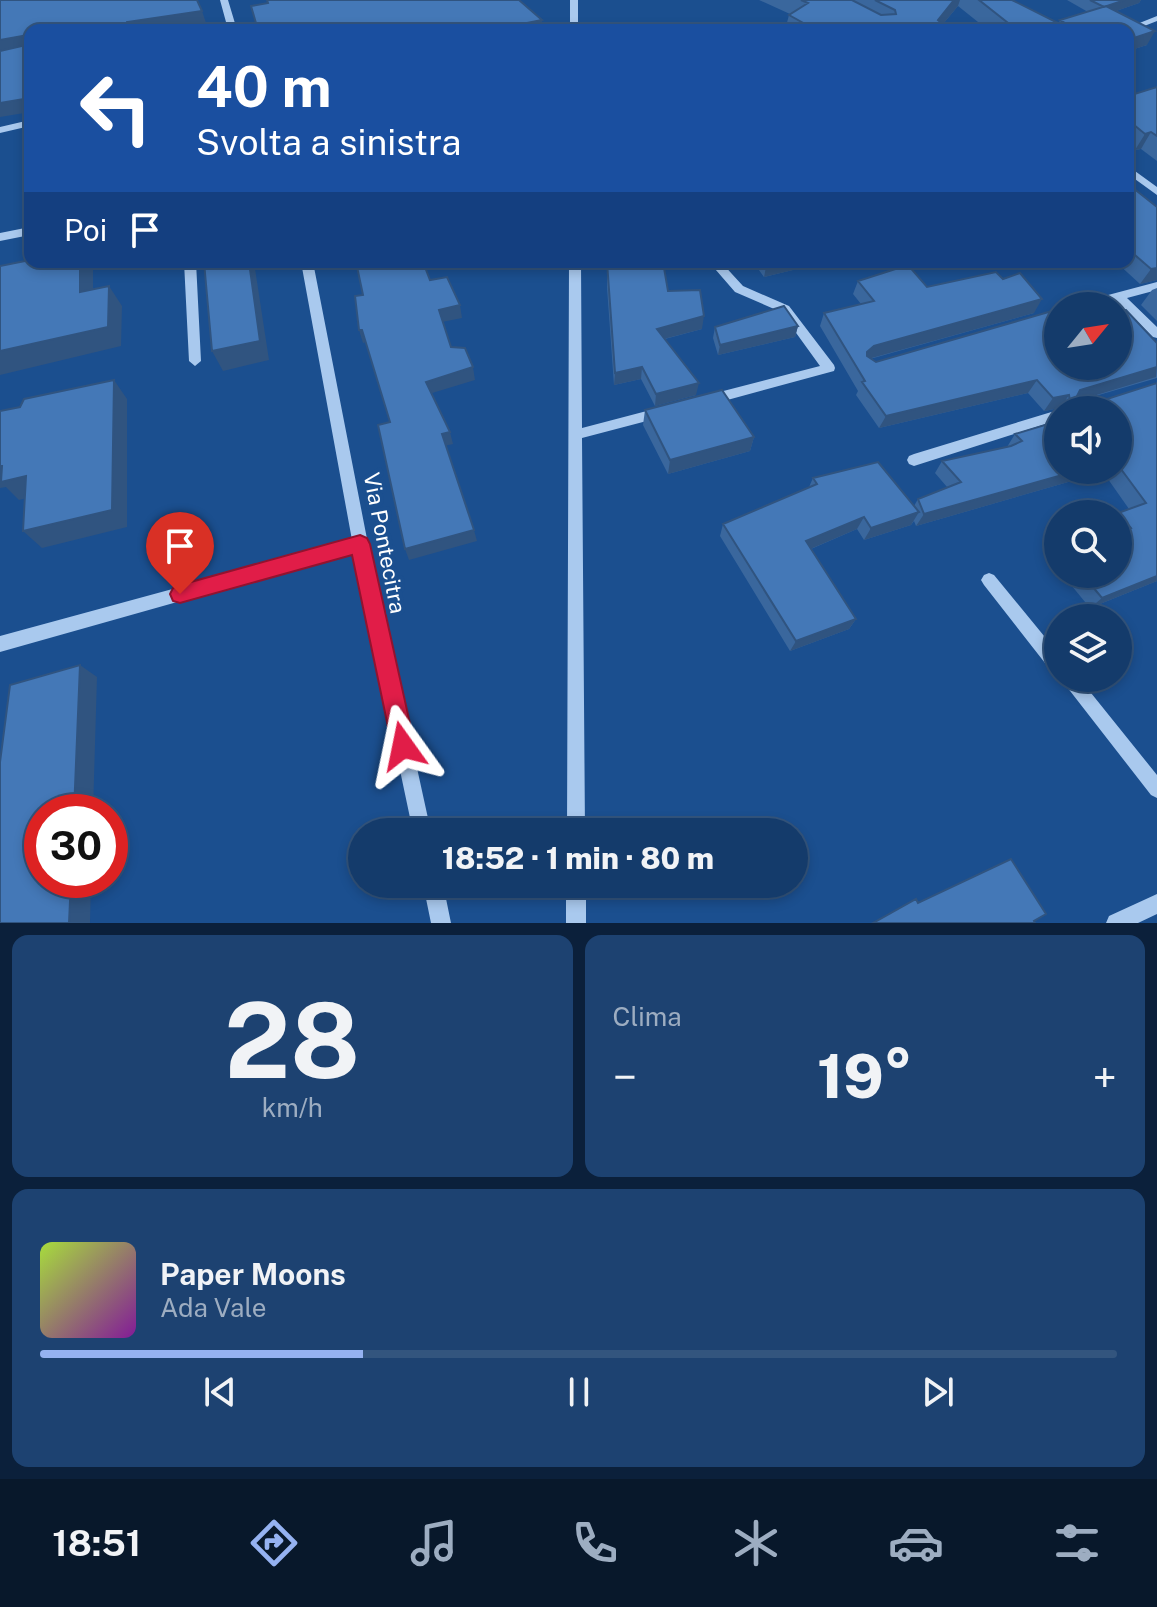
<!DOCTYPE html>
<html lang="it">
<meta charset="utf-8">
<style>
:root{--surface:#143b6b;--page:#1d4271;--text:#f1f3f6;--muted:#9dadc1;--line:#33557e;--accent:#95b2f1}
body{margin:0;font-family:"Public Sans",sans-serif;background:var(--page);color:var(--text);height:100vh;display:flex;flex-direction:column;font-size:30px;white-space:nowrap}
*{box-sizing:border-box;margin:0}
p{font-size:26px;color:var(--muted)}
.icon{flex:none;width:44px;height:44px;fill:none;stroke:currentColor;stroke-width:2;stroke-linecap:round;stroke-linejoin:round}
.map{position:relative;height:923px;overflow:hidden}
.side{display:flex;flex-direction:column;gap:12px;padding:12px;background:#0b203b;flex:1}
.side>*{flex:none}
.banner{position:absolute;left:24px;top:24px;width:1110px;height:244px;border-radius:16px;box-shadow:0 4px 12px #0003,0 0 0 2px var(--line);background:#1a4fa0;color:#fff;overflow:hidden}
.needle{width:52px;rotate:60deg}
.fabs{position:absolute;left:1044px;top:292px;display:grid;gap:16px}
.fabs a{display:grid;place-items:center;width:88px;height:88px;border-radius:50%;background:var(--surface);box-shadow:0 4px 12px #0003,0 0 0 2px var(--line);font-size:40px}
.speed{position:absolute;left:24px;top:794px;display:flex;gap:16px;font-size:40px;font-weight:700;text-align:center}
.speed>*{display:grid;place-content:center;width:104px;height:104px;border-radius:50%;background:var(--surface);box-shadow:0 4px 12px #0003,0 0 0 2px var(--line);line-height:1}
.speed .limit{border:12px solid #d22;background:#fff;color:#111}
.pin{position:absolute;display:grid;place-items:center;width:68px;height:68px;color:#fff;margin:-82px -34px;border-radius:50% 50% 50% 0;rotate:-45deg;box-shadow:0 0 8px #0007}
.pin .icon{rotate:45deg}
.me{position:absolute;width:88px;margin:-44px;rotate:348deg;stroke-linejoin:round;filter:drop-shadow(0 0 6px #0008)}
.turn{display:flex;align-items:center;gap:28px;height:168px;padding:0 40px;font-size:36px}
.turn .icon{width:104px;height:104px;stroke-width:2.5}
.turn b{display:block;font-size:56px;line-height:68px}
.then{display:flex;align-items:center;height:76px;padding:0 40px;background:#0003;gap:16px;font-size:30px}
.big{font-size:60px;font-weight:800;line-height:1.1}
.side .card{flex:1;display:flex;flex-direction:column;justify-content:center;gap:12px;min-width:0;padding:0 28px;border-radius:16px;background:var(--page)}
.side .dial{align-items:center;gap:0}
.dial b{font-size:104px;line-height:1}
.song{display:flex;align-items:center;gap:24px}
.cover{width:96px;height:96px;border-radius:12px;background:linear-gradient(135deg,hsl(80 70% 55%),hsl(290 70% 35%))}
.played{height:8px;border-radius:4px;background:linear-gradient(90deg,var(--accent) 30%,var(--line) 30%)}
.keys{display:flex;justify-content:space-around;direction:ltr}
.heat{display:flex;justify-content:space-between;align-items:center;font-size:44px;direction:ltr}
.side .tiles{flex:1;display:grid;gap:12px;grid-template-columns:1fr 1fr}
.card:last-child{grid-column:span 2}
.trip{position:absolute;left:348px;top:818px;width:460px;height:80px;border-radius:40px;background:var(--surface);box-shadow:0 4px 12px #0003,0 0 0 2px var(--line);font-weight:800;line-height:80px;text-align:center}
.menu{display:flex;height:128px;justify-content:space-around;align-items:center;background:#08182b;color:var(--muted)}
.menu .icon{width:56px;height:56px}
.menu .active{color:var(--accent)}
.menu b{font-size:36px;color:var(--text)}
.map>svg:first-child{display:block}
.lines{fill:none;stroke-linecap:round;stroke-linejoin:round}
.minor{fill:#a9c9ee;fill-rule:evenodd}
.wall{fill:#3a679d}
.shaded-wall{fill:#305480}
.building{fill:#4478b7;stroke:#305480;stroke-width:2}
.route{fill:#e11d48;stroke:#92132f;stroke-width:2}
.labels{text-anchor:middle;stroke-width:8;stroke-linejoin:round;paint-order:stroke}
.street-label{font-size:22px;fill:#fff;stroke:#1b4f8f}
</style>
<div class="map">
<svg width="1157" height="923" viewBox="0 0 1157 923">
<rect width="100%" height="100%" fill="#1b4f8f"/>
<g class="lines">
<path class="minor" d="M220,0H228L237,30H229L228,27L187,30L226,22Z
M570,0H578V30H570Z
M1157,16V21L1129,32L1122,30Z
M30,120V126L0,133V127Z
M1128,166L1157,187V195L1128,174Z
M30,227V235L0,241V233Z
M184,262H196L201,361L195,366L189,361Z
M301,262H313L368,544L431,832H413L354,552L0,652V636L352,540Z
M569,262H581L582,428L662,407L669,412L662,417L582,438L585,832H567Z
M709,262H721L743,286L789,306L834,365L835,368L834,371L709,405L704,404L702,400L704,396L820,366L781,312L735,292Z
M1157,282V290L1127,298L1157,327V338L1153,337L1116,301L1098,306H1076L1078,303Z
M1058,410V420L914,466L909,464L907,460L909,456L914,454Z
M989,573L994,575L1058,653V674L1052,672L984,585L981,580L984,575Z
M1060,678H1079L1157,775V798L1151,795Z
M423,884H443L451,923H431Z
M566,884H586V923H566Z
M1157,894V914L1138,923H1106L1109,916Z"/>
</g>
<path class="wall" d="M759,0H1012L1059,23L1060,20L1088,12L1067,0H1141L1139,3L1116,11L1147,45L1128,51V30H988L958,6L943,24L950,30H785L789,15L790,14Z
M1157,87V161L1141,149L1135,150L1128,145V96Z
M1128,184L1157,280L1140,284L1116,262H1128Z
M607,262L668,291L702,329L665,339L696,395L655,406L641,379L614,385L607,287Z
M753,262H826L764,277Z
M858,281L927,287L1034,313L870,359L876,362L1054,314L1157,343V378L1085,399L1104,400L1157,383V581L1090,608L1062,574H1118L1117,514L1129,509L1103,472L916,526L914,521L911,525L864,540L857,529L811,549L856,619L849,629L790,651L720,536L723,524L809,487L813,478L914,506L918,499L947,487L935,473L942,461L1007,447L1015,434L1058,470H1118V410H1060V408L1044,411L1028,393L879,428L856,395L858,391L820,326L824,313L861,304L853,294Z
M1157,288V321L1141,305L1152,290Z
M798,326L795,337L718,355L713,338L715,327Z
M645,410L754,437L750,451L668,474L643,425Z
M1058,559V569L1054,564Z"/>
<path class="shaded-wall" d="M954,0H960L958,6L938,30V20Z
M1125,0H1141L1139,3L1099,17L1104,7Z
M202,11L206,23L162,30H127V22Z
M542,20V30H491Z
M1155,31L1147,45L1128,51V40Z
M23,36L30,49L0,54V40Z
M30,98V112L0,117V103Z
M1151,132L1141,149L1135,150L1145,134Z
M80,262H88L93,270V312L80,292Z
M249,262H254L269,360L223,371L212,351Z
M767,262H826L764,277Z
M1062,262H1075L1059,266Z
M1157,268V280L1140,284L1151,269Z
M109,286L122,306L121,346L0,375V351Z
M1042,299L1034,313L868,359L861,365L867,352L874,346Z
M460,305L462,318L442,322L439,310Z
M704,316L702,329L656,341L657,329Z
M798,326L795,337L718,355L720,345Z
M359,330H362L366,342L363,343Z
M473,367L475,380L429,394L426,382Z
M642,367L641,379L614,385L615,373Z
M1157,367L1156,377L1070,403L1080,390Z
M114,380L127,399V527L42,548L23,531Z
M1037,380L1028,393L879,428L886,416Z
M699,383L696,395L655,406L656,394Z
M1069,395L1060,408L1044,411L1053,398Z
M450,432L453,444L444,446L442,434Z
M754,437L750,451L668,474L670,460Z
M0,466H2L26,476L43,494L19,500L6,487L0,488Z
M1080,470H1105L1103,472L916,526L924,514Z
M919,512L911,525L864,540L871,528Z
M864,517L857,529L801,553L806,541Z
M474,530L477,541L409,560L405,549Z
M1157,576V581L1090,608L1102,598Z
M856,619L849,629L790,651L796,641Z
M80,665L97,677L93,812H74Z
M71,880H91L90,923H69Z"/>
<path class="building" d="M0,0H197L202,11L127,22V30H30V98L0,103V51L26,45L23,36L0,40Z
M267,0H519L542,20L491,30H258L251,6L268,3Z
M801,0H852L881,15L896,14L895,10L875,0H954L938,20L950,30H792L790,29L807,25L789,15L808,3Z
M979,0H1012L1070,29L1066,30H1017Z
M1090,0H1125L1104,7Z
M1106,6L1155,31L1128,40V30H1077L1060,20Z
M1157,87V136L1151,132L1145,134L1128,120V96Z
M1128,184L1157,207V268L1151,269L1128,249Z
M30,260V262H80V292L109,286L108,327L0,351V266Z
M204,262H249L260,341L212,351Z
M356,262H423L430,280L447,277L460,305L439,310L451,347L465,348L473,367L426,382L450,432L442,434L474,530L405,549L378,425L390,422L362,330H359L355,296L363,295Z
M607,262H663L668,291L700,290L704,316L657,329L699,383L656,394L642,367L615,373Z
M908,265L927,287L996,272L1003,279L1020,273L1042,299L874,346L867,352V356L876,362L1052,311L1054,314L1058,313V366H1118V311L1126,310L1157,343V367L1080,390L1076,398L1104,400L1157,383V576L1102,598L1082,574H1118V533L1131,528L1118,513L1146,503L1118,465V410H1067L1071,407L1069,395L1053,398L1037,380L886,416L862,382L865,381L824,313L874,301L858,281Z
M784,306L798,326L720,345L715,327Z
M114,380L112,510L23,531L26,476L1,482L2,466H0V411L20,407L24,399Z
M722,390L754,437L670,460L645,410Z
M1058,421V470H1080L924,514L918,499L961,482L942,461L1011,446L1022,441L1015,434Z
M878,462L919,512L871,528L864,517L806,541L856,619L796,641L723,524L817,484L813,478Z
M80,665L74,812H42V880H71L69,923H0V762L10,685Z
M1011,859L1046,914L1034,921L1035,923H873L916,899L918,903Z"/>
<path class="route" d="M360,535L367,538L370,544L415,746L411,754L403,757L395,754L392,746L352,555L180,603L173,601L170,594L173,588L180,585Z"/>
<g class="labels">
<g class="street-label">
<text transform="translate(385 543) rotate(79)" y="8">Via Pontecitra</text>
</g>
</g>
</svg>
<div class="fabs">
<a><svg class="needle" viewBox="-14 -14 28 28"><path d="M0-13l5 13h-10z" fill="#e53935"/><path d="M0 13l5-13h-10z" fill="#9dadc1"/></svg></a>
<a><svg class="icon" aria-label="sound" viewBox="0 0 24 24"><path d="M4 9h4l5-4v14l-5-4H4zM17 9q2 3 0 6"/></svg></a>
<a><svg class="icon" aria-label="search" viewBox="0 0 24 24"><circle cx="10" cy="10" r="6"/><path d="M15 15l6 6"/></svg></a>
<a><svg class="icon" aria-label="layers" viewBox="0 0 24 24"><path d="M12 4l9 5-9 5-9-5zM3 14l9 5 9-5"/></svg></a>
</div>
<div class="speed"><div class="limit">30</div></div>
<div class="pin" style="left:180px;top:594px;background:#d93025"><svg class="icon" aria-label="arrive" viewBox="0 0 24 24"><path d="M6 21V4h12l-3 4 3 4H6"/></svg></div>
<svg class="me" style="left:403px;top:746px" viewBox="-20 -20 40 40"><path d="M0-17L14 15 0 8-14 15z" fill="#e11d48" stroke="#fff" stroke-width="4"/></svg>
<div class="trip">18:52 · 1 min · 80 m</div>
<div class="banner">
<div class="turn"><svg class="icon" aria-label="left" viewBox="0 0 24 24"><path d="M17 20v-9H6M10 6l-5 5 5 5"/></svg><div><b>40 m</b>Svolta a sinistra</div></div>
<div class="then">Poi<svg class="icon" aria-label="arrive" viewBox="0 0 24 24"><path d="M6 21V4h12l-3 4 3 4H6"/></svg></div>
</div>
</div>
<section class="side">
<div class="tiles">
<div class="card dial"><b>28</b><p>km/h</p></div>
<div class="card"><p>Clima</p>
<div class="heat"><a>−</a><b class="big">19°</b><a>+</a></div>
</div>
<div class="card">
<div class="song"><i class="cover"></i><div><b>Paper Moons</b><p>Ada Vale</p></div></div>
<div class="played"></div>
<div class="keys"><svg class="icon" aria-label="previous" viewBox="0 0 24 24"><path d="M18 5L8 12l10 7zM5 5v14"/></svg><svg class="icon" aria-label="pause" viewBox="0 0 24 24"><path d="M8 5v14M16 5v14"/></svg><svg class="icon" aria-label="next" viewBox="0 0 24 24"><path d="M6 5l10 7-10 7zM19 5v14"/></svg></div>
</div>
</div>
</section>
<nav class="menu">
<b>18:51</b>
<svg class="icon active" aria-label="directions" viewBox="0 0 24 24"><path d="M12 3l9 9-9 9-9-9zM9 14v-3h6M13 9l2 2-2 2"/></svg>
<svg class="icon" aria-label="music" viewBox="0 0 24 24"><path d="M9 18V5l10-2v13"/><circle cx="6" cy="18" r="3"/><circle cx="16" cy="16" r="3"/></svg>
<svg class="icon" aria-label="phone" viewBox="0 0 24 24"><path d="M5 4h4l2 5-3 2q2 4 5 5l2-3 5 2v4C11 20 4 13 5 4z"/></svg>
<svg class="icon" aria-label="climate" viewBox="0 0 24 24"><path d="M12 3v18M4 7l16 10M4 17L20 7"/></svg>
<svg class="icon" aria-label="car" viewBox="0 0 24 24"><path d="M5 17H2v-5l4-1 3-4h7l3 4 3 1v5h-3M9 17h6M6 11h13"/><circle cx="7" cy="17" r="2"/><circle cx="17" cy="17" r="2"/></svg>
<svg class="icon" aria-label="filters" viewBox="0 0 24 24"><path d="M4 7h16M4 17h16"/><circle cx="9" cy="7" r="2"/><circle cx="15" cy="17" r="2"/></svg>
</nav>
